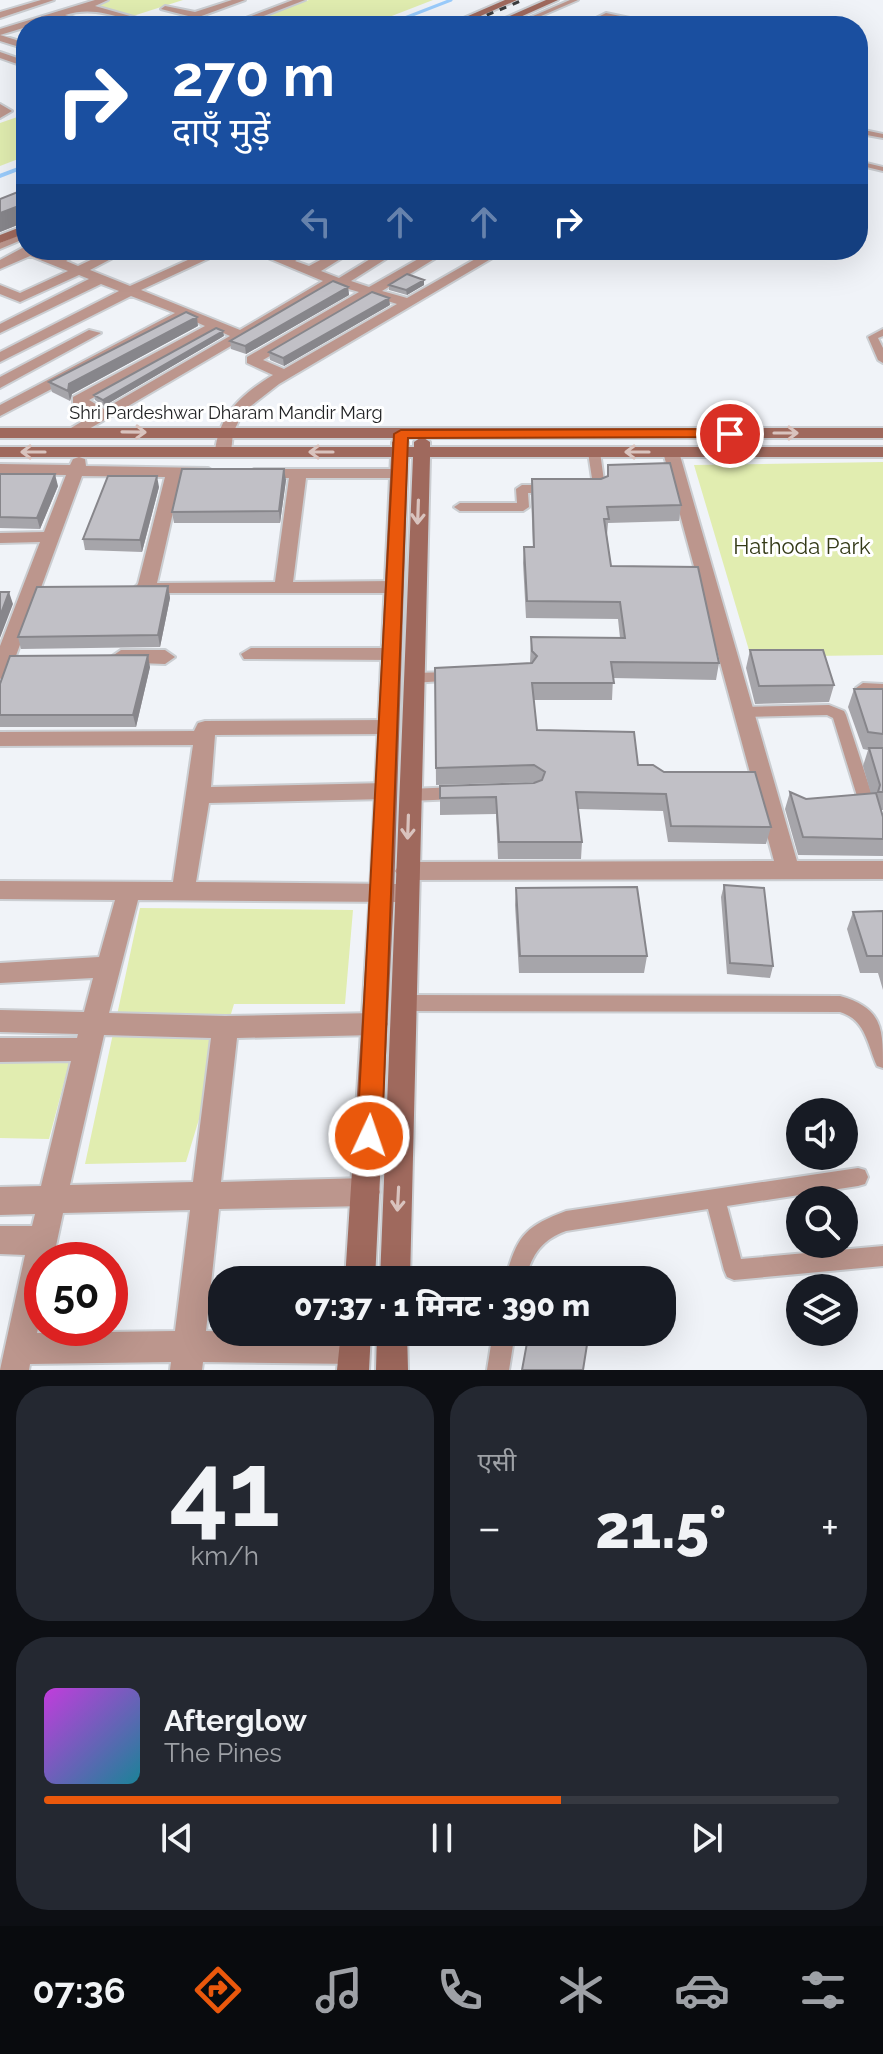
<!DOCTYPE html>
<html lang="hi">
<meta charset="utf-8">
<style>
:root{--surface:#171b24;--page:#242831;--text:#f1f3f6;--muted:#9ea1a6;--line:#363941;--accent:#ea580c}
body{margin:0;font-family:Raleway,"Noto Sans Devanagari",sans-serif;background:var(--page);color:var(--text);height:100vh;display:flex;flex-direction:column;font-size:30px;white-space:nowrap}
*{box-sizing:border-box;margin:0}
p{font-size:26px;color:var(--muted)}
.icon{flex:none;width:44px;height:44px;fill:none;stroke:currentColor;stroke-width:2;stroke-linecap:round;stroke-linejoin:round}
.map{position:relative;height:1370px;overflow:hidden}
.drawer{display:flex;flex-direction:column;gap:16px;padding:16px;background:#0d0f14;flex:1}
.drawer>*{flex:none}
.top-card{position:absolute;left:16px;top:16px;width:852px;height:244px;border-radius:32px;box-shadow:0 8px 32px #0002;background:#1a4fa0;color:#fff;overflow:hidden}
.fabs{position:absolute;left:786px;top:1098px;display:grid;gap:16px}
.fabs a{display:grid;place-items:center;width:72px;height:72px;border-radius:50%;background:var(--surface);box-shadow:0 8px 32px #0002;font-size:40px}
.speed{position:absolute;left:24px;top:1242px;display:flex;gap:16px;font-size:40px;font-weight:700;text-align:center}
.speed>*{display:grid;place-content:center;width:104px;height:104px;border-radius:50%;background:var(--surface);box-shadow:0 8px 32px #0002;line-height:1}
.speed .limit{border:12px solid #d22;background:#fff;color:#111}
.pin{position:absolute;display:grid;place-items:center;width:68px;height:68px;color:#fff;margin:-34px;border:4px solid #fff;border-radius:50%;box-shadow:0 2px 8px #0007}
.me{position:absolute;width:88px;margin:-44px;rotate:3deg;stroke-linejoin:round;filter:drop-shadow(0 0 6px #0008)}
.turn{display:flex;align-items:center;gap:28px;height:168px;padding:0 24px;font-size:36px}
.turn .icon{width:104px;height:104px;stroke-width:2.5}
.turn b{display:block;font-size:56px;line-height:68px}
.lanes{display:flex;align-items:center;height:76px;padding:0 24px;background:#0003;justify-content:center;gap:40px;direction:ltr}
.lanes .off{opacity:.35}
.big{font-size:60px;font-weight:800;line-height:1.1}
.drawer .card{flex:1;display:flex;flex-direction:column;justify-content:center;gap:12px;min-width:0;padding:0 28px;border-radius:32px;background:var(--page)}
.drawer .dial{align-items:center;gap:0}
.dial b{font-size:104px;line-height:1}
.song{display:flex;align-items:center;gap:24px}
.cover{width:96px;height:96px;border-radius:12px;background:linear-gradient(135deg,hsl(290 70% 55%),hsl(190 70% 35%))}
.played{height:8px;border-radius:4px;background:linear-gradient(90deg,var(--accent) 65%,var(--line) 65%)}
.keys{display:flex;justify-content:space-around;direction:ltr}
.heat{display:flex;justify-content:space-between;align-items:center;font-size:44px;direction:ltr}
.drawer .tiles{flex:1;display:grid;gap:16px;grid-template-columns:1fr 1fr}
.card:last-child{grid-column:span 2}
.trip{position:absolute;left:208px;top:1266px;width:468px;height:80px;border-radius:32px;background:var(--surface);box-shadow:0 8px 32px #0002;font-weight:800;line-height:80px;text-align:center}
.tab-bar{display:flex;height:128px;justify-content:space-around;align-items:center;background:#090b0e;color:var(--muted)}
.tab-bar .icon{width:56px;height:56px}
.tab-bar .selected{color:var(--accent)}
.tab-bar b{font-size:36px;color:var(--text)}
.map>svg:first-child{display:block}
.green{fill:#e1edb0}
.lines{fill:none;stroke-linecap:round;stroke-linejoin:round}
.stream-far1{stroke:#9accfc;stroke-width:3}
.stream{stroke:#9accfc;stroke-width:4}
.service-casing{stroke:#cbced2;stroke-width:4}
.minor-casing{stroke:#cbced2;stroke-width:4}
.secondary-casing{stroke:#cbced2;stroke-width:4}
.service{fill:#bc968d;fill-rule:evenodd}
.minor{fill:#bc968d;fill-rule:evenodd}
.secondary{fill:#9f695d;fill-rule:evenodd}
.rail{stroke:#3a3b3d;stroke-width:3;stroke-dasharray:7 7;stroke-linecap:butt}
.wall{fill:#a6a5aa}
.shaded-wall{fill:#87868b}
.building{fill:#c1c0c6;stroke:#87868b;stroke-width:2}
.oneway{stroke:#d9c3be}
.route{fill:#ea580c;stroke:#983908;stroke-width:2}
.labels{text-anchor:middle;stroke-width:6;stroke-linejoin:round;paint-order:stroke}
.far-street-label{font-size:18px;fill:#222325;stroke:#fff}
.park-label{font-size:22px;fill:#343a17;stroke:#fff}
</style>
<div class="map">
<svg width="883" height="1370" viewBox="0 0 883 1370">
<rect width="100%" height="100%" fill="#f0f3f8"/>
<path class="green" d="M109,0H183L133,16L92,5Z
M309,0H433L366,26H234Z
M26,114V156L0,166V123Z
M883,462V655L751,657L694,465Z
M140,908L353,910L345,1004H234L186,1162L85,1164Z
M70,1060L49,1139L0,1138V1061Z"/>
<g class="lines">
<path class="stream-far1" d="M384,26L451,0"/>
<path class="stream" d="M0,176L26,166"/>
<g class="service-casing">
<path id="service" d="M570,0H578L518,26H510Z
M606,13L658,24L661,26C643,26 624,17 608,17C599,18 593,26 584,24Z
M864,130L883,134V138L861,134V130Z
M858,161L883,167V171L858,165Z
M26,232V238L0,249V243Z
M883,329V336L878,338L883,348V363L878,360L868,337Z
M594,449L600,452L605,488L599,492L589,490L587,488L593,485L588,452Z
M522,485H548L554,489L548,493H528L529,507L523,511H460L454,507L460,503H517L516,489Z
M452,672L459,677L457,680L413,683L406,678L413,673Z
M863,683L883,684V694L858,691L856,688Z
M829,705L844,711L846,715L873,798L870,802L854,812L849,810L846,806L857,796L833,718L827,715L744,717L737,712L744,707Z
M457,787L462,789L465,793L462,797L457,799L409,801L404,799L401,795L404,791L409,789Z
M404,995L840,996C883,1008 883,1029 883,1068L877,1066C867,1044 866,1020 840,1012L404,1011L398,1008L395,1003L398,998Z
M858,1168L865,1170L868,1177L865,1184L858,1186L727,1206L741,1259L883,1246V1266L734,1280L727,1277L724,1270L708,1209L566,1231C541,1240 532,1255 525,1280H505C517,1237 523,1227 566,1211Z
M493,1332H515L509,1370H487Z"/>
</g>
<g class="minor-casing">
<path id="minor" d="M41,0H54L0,18V12Z
M95,0H108L95,6L165,26C127,26 103,3 65,15L102,26H86L56,18L0,35V29Z
M232,0H245L196,18L161,9L165,6L195,12Z
M293,0H305L238,26H225Z
M0,35L26,43V49L0,41Z
M0,52L26,61V67L0,58Z
M0,104L12,111L0,118Z
M26,246V250H38L54,256L68,250H85L66,261L78,266L112,250H128L90,270L130,286L210,250H227L141,290L240,330L323,281L249,250H267L284,257L297,250H313L295,261L309,266L339,250H355L321,271L339,278L385,250H400L351,281L369,287L434,250H449L382,291L407,298L491,250H506L279,384L243,412L233,433L231,452L223,457L215,452C219,414 242,394 273,375L247,363V357L359,292L335,285L77,436L69,431L71,428L93,415L73,403V397L205,326L187,318L0,416V405L175,313L131,296L0,362V352L119,291L101,284L0,333V324L89,279L79,275L20,302L0,294V285L20,293L68,271L30,256L0,269V260ZM372,296L397,304L284,369L263,360ZM217,330L230,336L104,409L89,400Z
M89,330L101,333L0,388V377Z
M671,447L679,452L797,861H883V879L407,880L399,877L395,871L399,865L407,862L774,861L663,452Z
M79,457L85,459L86,466L208,468L216,473L208,478L181,477L157,583L275,582L289,478H260L252,473L254,469H405V477L399,478H306L293,582L394,581L403,587L394,593H135L133,589L138,584L165,477L82,476L10,672L0,679V646L40,542L0,543V533L44,532L66,475L0,474V464L70,465L73,459Z
M251,648H391L401,654L391,660L244,659L241,654Z
M121,650H165L175,657L165,664L114,662L111,657Z
M388,720L398,727L388,734L215,735L211,787L386,783L394,785L397,791L394,797L386,799L209,803L196,882L396,884L404,886L408,893L404,900L396,902L138,900L109,1013L225,1016L375,1013L384,1016L388,1024L384,1032L375,1035L237,1038L221,1182L366,1178L376,1182L380,1192L376,1202L366,1206L219,1209L206,1331L355,1334L366,1338L370,1349L366,1360L355,1364L203,1362L202,1370H170L171,1362L30,1364L29,1370H0L25,1255L0,1254V1226H32L35,1214L0,1215V1187L41,1186L71,1061L0,1062V1038H77L78,1034L0,1032V1010L84,1012L93,978L0,983V963L99,957L115,900L0,899V881L173,882L193,745L0,746V732L194,731L198,723L205,721ZM104,1035L211,1038L193,1182L70,1185ZM190,1210L175,1331L37,1333L42,1310V1260H53L63,1213Z"/>
</g>
<g class="secondary-casing">
<path id="secondary" d="M505,0H517L458,26H445Z
M546,0H558L500,26H487Z
M26,225V233L0,243V235Z
M0,428H883V438H424L430,442V447H883V457H430L410,1280H380L413,457H408L394,892L375,1280H345L370,892L391,457H0V447H392V442L398,438H0ZM402,438H420L414,442V447H408V442Z
M341,1332H371L369,1370H337Z
M377,1332H407L408,1370H376Z"/>
</g>
<use href="#service" class="service"/>
<use href="#minor" class="minor"/>
<use href="#secondary" class="secondary"/>
<path class="rail" d="M461,26L523,0"/>
</g>
<path class="wall" d="M26,183V223L25,222L0,232L23,190Z
M401,250H430L416,257L402,252Z
M389,285H424L407,295L389,290Z
M348,287L349,295L246,354L231,349L230,341Z
M390,305L284,366L270,360L269,352Z
M198,326L72,394L70,401L52,392L49,382Z
M224,336L104,406L95,400L94,395Z
M608,465L681,505L679,521L608,523L607,535L611,566L719,663L716,680L613,678L612,700H534L537,730L638,765L664,772L771,827L766,844L668,842L663,811L578,809L582,842L581,859H498L496,814L440,815V786L534,783L533,782L436,785L435,668L530,663L531,637L620,638L618,619L526,618L523,563L524,547H533L531,495L532,479H601L607,477Z
M0,474L58,486L40,529L0,528Z
M286,480L280,523H174L172,512Z
M159,487L142,552L85,550L83,539Z
M168,586L170,598L160,647L21,649L18,637Z
M750,650L834,685L829,702L755,704L746,668Z
M150,667L136,727H0V684Z
M854,689H883V810H881L883,817V856L798,855L785,809L790,792L806,799L871,794L863,766L868,750L863,749L848,707Z
M724,885L773,966L770,978L727,974L721,897Z
M516,888L647,956L644,973H519L515,905Z
M883,911V990L878,973H860L847,929L853,912Z"/>
<path class="shaded-wall" d="M21,205L25,222L0,232V213Z
M416,250H430L416,257Z
M424,280V285L407,295L406,290Z
M348,287L349,295L246,354L245,346Z
M389,298L390,305L284,366L283,358Z
M197,317L198,326L72,394L70,401L68,391L69,384Z
M223,331L224,336L104,406L103,400Z
M284,469L286,480L280,523L279,511Z
M55,474L58,486L40,529L37,518Z
M157,476L159,487L142,552L140,540Z
M168,586L170,598L160,647L158,635Z
M9,592L13,604L0,638V616Z
M148,655L150,667L136,727L133,715Z"/>
<path class="building" d="M25,183L26,208L21,205L0,213V199L23,190Z
M407,274L424,280L406,290L389,285Z
M333,281L348,287L245,346L230,341Z
M372,292L389,298L283,358L269,352Z
M186,312L197,317L69,384L68,391L49,382Z
M216,328L223,331L103,400L94,395Z
M670,463L681,505L607,507L609,519H604L611,566L698,567L719,663L611,662L614,683H532L537,730L634,732L638,765H653L664,772H755L771,827L671,826L666,794L576,792L582,842H499L496,797L440,798V786L534,783L542,780L545,772L534,765L436,768L435,668L532,663L537,656L532,651L531,637L625,638L620,602L527,601L524,547H534L532,479H601L608,476V465Z
M182,469H284L279,511L172,512Z
M0,474H55L37,518L0,517Z
M108,476H157L140,540L83,539Z
M168,586L158,635L18,637L37,587Z
M0,592H9L0,616Z
M750,650H823L834,685L759,686Z
M148,655L133,715H0V684L10,656Z
M854,689H883V734L868,732Z
M869,748H883V792H878L880,785Z
M790,792L806,799L876,793L883,817V839L803,837Z
M724,885L764,888L773,966L730,963Z
M637,887L647,956H520L516,888Z
M883,911V956H867L853,912Z
M529,1332H589L583,1370H522Z"/>
<defs><path id="oneway-shaft" d="M-6 0H5M1.5-3L5.5 0L1.5 3" fill="none" stroke-width="1.6" stroke-linecap="round" stroke-linejoin="round" transform="scale(2)"/></defs>
<g class="oneway">
<use href="#oneway-shaft" transform="translate(134 432) rotate(1)"/>
<use href="#oneway-shaft" transform="translate(786 433)"/>
<use href="#oneway-shaft" transform="translate(33 452) rotate(-180)"/>
<use href="#oneway-shaft" transform="translate(321 452) rotate(-180)"/>
<use href="#oneway-shaft" transform="translate(637 452) rotate(180)"/>
<use href="#oneway-shaft" transform="translate(418 512) rotate(92)"/>
<use href="#oneway-shaft" transform="translate(408 827) rotate(92)"/>
<use href="#oneway-shaft" transform="translate(398 1199) rotate(93)"/>
</g>
<path class="route" d="M730,429L737,434L735,437L408,438L382,1136L378,1144L369,1148L360,1144L357,1136L394,434L401,430Z"/>
<g class="labels">
<g class="far-street-label">
<text x="226" y="419">Shri Pardeshwar Dharam Mandir Marg</text>
</g>
<g class="park-label">
<text x="802" y="554">Hathoda Park</text>
</g>
</g>
</svg>
<div class="fabs">
<a><svg class="icon" aria-label="sound" viewBox="0 0 24 24"><path d="M4 9h4l5-4v14l-5-4H4zM17 9q2 3 0 6"/></svg></a>
<a><svg class="icon" aria-label="search" viewBox="0 0 24 24"><circle cx="10" cy="10" r="6"/><path d="M15 15l6 6"/></svg></a>
<a><svg class="icon" aria-label="layers" viewBox="0 0 24 24"><path d="M12 4l9 5-9 5-9-5zM3 14l9 5 9-5"/></svg></a>
</div>
<div class="speed"><div class="limit">50</div></div>
<div class="pin" style="left:730px;top:434px;background:#d93025"><svg class="icon" aria-label="arrive" viewBox="0 0 24 24"><path d="M6 21V4h12l-3 4 3 4H6"/></svg></div>
<svg class="me" style="left:369px;top:1136px" viewBox="-20 -20 40 40"><circle r="17" fill="#ea580c" stroke="#fff" stroke-width="3"/><path d="M0-11L8 9 0 5-8 9z" fill="#fff"/></svg>
<div class="trip">07:37 · 1 मिनट · 390 m</div>
<div class="top-card">
<div class="turn"><svg class="icon" aria-label="right" viewBox="0 0 24 24"><path d="M7 20v-9h11M14 6l5 5-5 5"/></svg><div><b>270 m</b>दाएँ मुड़ें</div></div>
<div class="lanes"><svg class="icon off" aria-label="left" viewBox="0 0 24 24"><path d="M17 20v-9H6M10 6l-5 5 5 5"/></svg><svg class="icon off" aria-label="ahead" viewBox="0 0 24 24"><path d="M12 20V5M6 11l6-6 6 6"/></svg><svg class="icon off" aria-label="ahead" viewBox="0 0 24 24"><path d="M12 20V5M6 11l6-6 6 6"/></svg><svg class="icon" aria-label="right" viewBox="0 0 24 24"><path d="M7 20v-9h11M14 6l5 5-5 5"/></svg></div>
</div>
</div>
<section class="drawer">
<div class="tiles">
<div class="card dial"><b>41</b><p>km/h</p></div>
<div class="card"><p>एसी</p>
<div class="heat"><a>−</a><b class="big">21.5°</b><a>+</a></div>
</div>
<div class="card">
<div class="song"><i class="cover"></i><div><b>Afterglow</b><p>The Pines</p></div></div>
<div class="played"></div>
<div class="keys"><svg class="icon" aria-label="previous" viewBox="0 0 24 24"><path d="M18 5L8 12l10 7zM5 5v14"/></svg><svg class="icon" aria-label="pause" viewBox="0 0 24 24"><path d="M8 5v14M16 5v14"/></svg><svg class="icon" aria-label="next" viewBox="0 0 24 24"><path d="M6 5l10 7-10 7zM19 5v14"/></svg></div>
</div>
</div>
</section>
<nav class="tab-bar">
<b>07:36</b>
<svg class="icon selected" aria-label="directions" viewBox="0 0 24 24"><path d="M12 3l9 9-9 9-9-9zM9 14v-3h6M13 9l2 2-2 2"/></svg>
<svg class="icon" aria-label="music" viewBox="0 0 24 24"><path d="M9 18V5l10-2v13"/><circle cx="6" cy="18" r="3"/><circle cx="16" cy="16" r="3"/></svg>
<svg class="icon" aria-label="phone" viewBox="0 0 24 24"><path d="M5 4h4l2 5-3 2q2 4 5 5l2-3 5 2v4C11 20 4 13 5 4z"/></svg>
<svg class="icon" aria-label="climate" viewBox="0 0 24 24"><path d="M12 3v18M4 7l16 10M4 17L20 7"/></svg>
<svg class="icon" aria-label="car" viewBox="0 0 24 24"><path d="M5 17H2v-5l4-1 3-4h7l3 4 3 1v5h-3M9 17h6M6 11h13"/><circle cx="7" cy="17" r="2"/><circle cx="17" cy="17" r="2"/></svg>
<svg class="icon" aria-label="filters" viewBox="0 0 24 24"><path d="M4 7h16M4 17h16"/><circle cx="9" cy="7" r="2"/><circle cx="15" cy="17" r="2"/></svg>
</nav>
